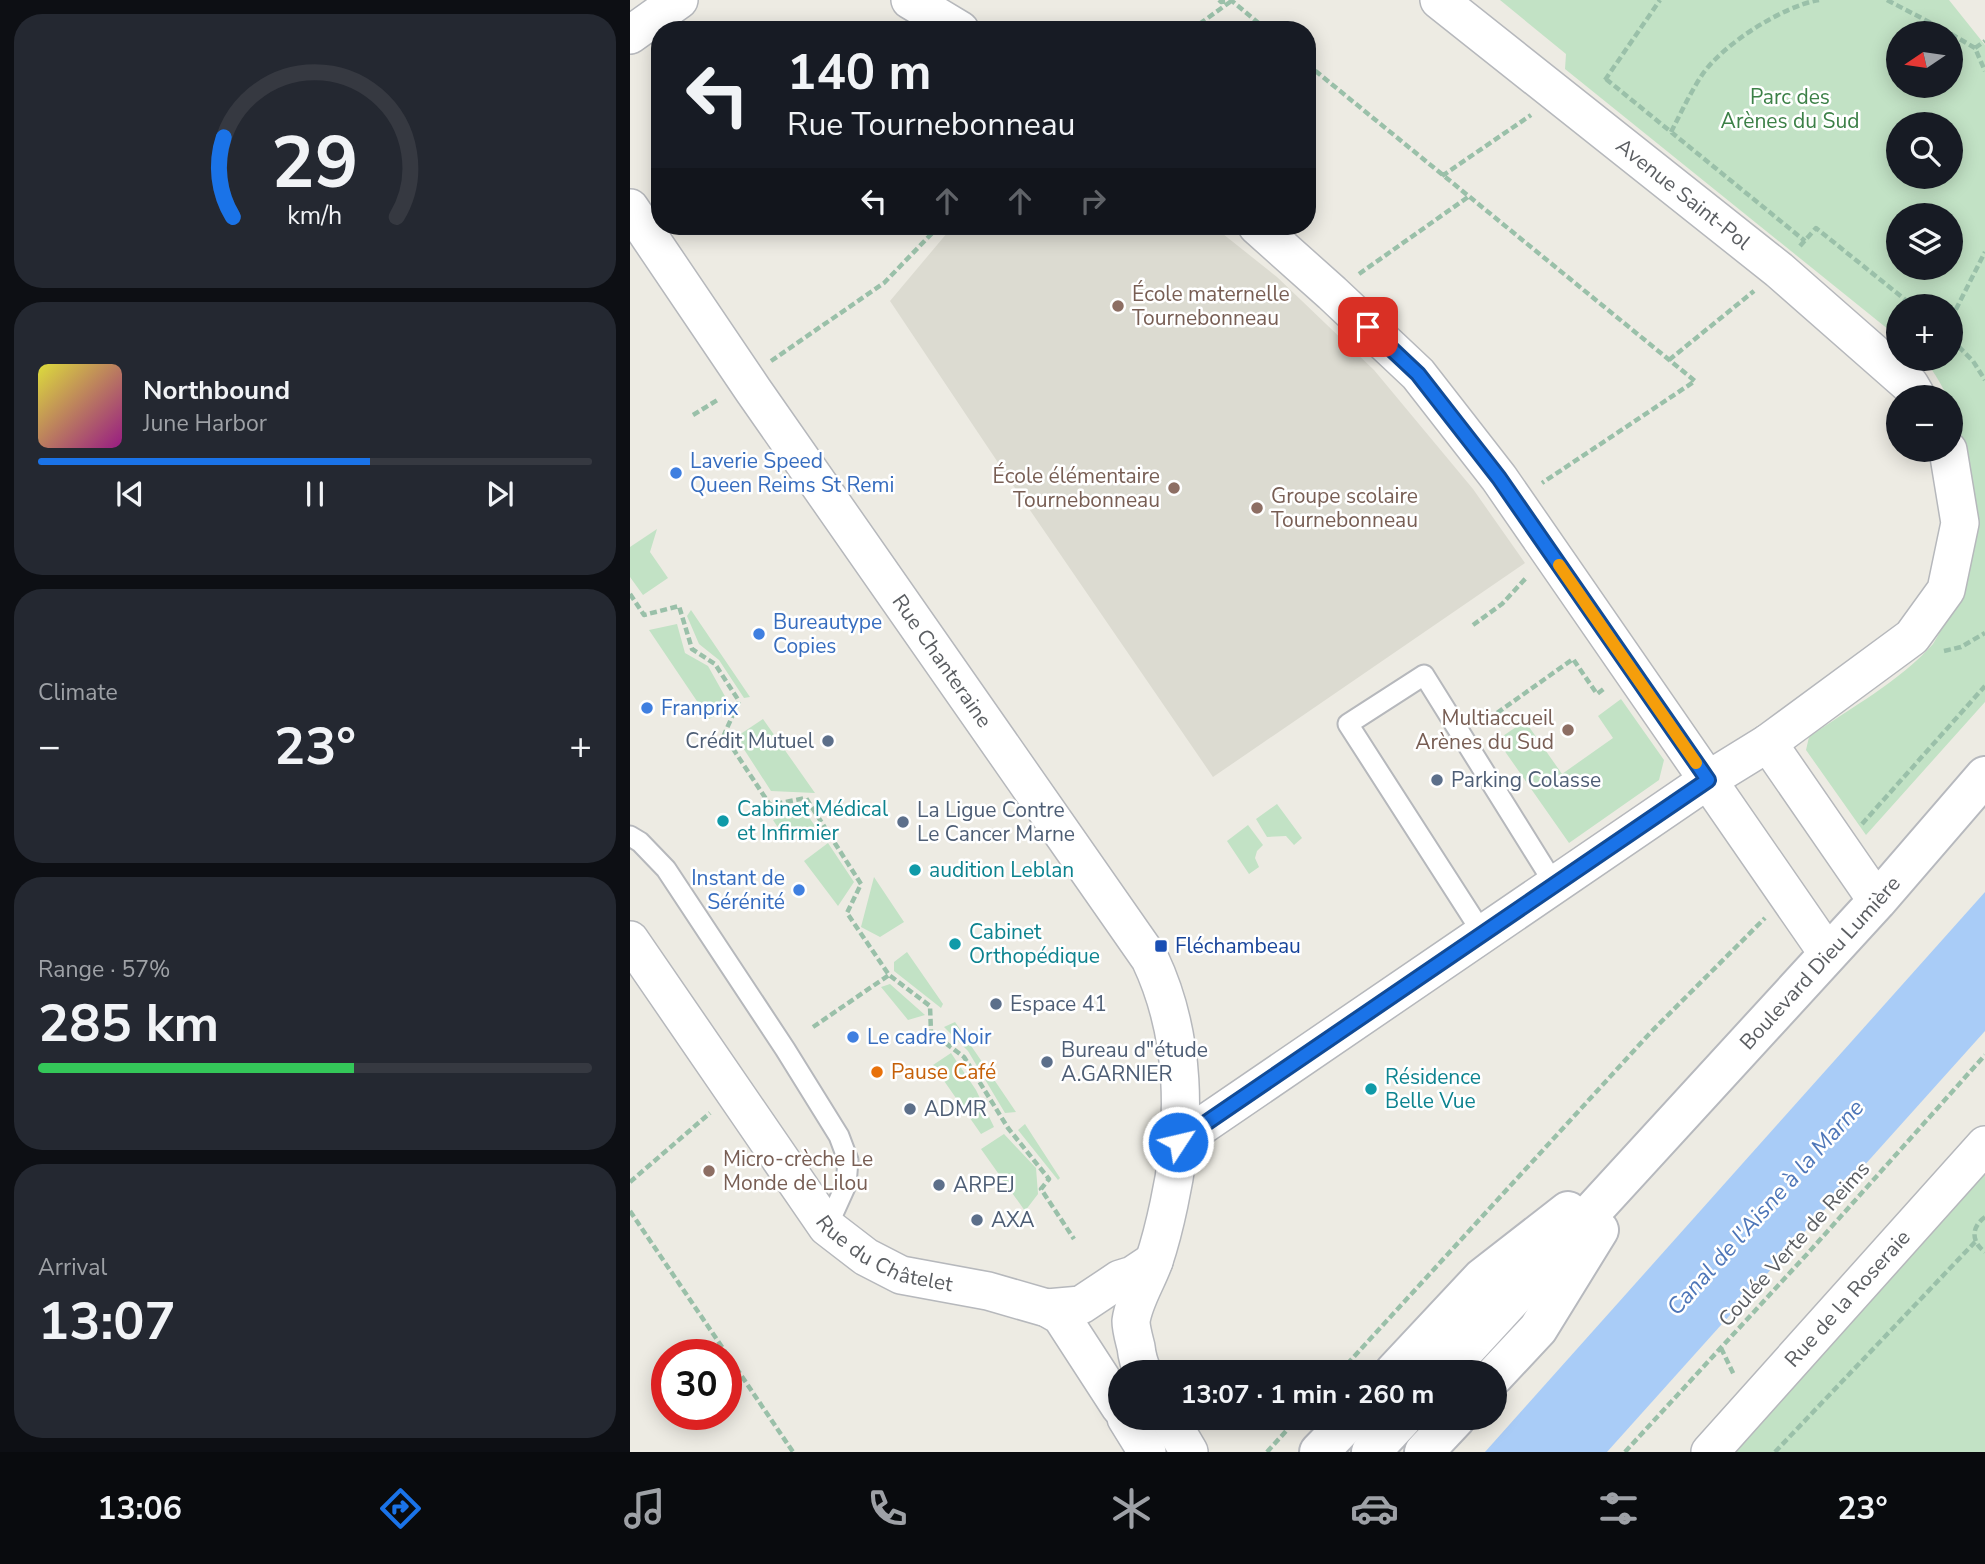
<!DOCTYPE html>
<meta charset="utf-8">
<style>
:root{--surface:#171b24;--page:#242831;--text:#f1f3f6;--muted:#9ea1a6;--line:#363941;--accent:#1a73e8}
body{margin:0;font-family:"Nunito Sans",sans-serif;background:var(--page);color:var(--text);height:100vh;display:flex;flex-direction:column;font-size:26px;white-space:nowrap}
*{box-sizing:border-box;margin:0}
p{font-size:23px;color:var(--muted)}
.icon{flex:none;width:38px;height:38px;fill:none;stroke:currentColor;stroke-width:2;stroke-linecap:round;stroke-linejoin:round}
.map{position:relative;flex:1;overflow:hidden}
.details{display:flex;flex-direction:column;gap:14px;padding:14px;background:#0d0f14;width:630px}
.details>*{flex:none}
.guide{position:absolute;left:21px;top:21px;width:665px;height:214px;border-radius:28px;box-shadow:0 4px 18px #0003;background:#171b24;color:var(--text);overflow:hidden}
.needle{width:46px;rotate:257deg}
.controls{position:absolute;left:1256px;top:21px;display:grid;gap:14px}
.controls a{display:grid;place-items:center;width:77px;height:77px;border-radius:50%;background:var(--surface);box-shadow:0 4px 18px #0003;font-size:35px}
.speed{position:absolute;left:21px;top:1339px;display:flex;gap:14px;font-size:35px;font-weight:700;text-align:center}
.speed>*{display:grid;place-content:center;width:91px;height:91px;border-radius:50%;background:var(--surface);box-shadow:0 4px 18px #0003;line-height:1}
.speed .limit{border:10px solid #d22;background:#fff;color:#111}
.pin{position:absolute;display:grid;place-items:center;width:60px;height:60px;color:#fff;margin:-30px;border-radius:14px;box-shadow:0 4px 10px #0006}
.me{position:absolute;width:77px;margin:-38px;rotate:55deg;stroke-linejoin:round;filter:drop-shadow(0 0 5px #0008)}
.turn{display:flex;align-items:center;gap:24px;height:147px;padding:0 21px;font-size:32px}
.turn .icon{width:91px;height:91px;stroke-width:2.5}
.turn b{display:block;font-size:49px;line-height:60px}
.lanes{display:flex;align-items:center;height:66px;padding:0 21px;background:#0003;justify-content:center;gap:35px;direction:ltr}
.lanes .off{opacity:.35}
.big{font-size:52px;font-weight:700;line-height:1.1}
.details .widget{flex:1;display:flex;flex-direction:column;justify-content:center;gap:10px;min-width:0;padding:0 24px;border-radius:28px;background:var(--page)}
.details .dial{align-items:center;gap:0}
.dial svg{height:182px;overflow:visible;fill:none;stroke:var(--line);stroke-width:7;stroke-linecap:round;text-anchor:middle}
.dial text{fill:var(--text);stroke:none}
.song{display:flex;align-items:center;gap:21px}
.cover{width:84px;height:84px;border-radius:10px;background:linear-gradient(135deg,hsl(60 70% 55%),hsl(310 70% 35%))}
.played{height:7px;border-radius:4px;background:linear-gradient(90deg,var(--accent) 60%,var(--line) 60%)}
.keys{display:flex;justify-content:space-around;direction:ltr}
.heat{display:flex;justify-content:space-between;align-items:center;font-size:38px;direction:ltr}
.charge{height:10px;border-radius:5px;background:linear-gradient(90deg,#34c759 57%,var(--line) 0)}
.trip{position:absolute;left:478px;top:1360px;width:399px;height:70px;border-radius:35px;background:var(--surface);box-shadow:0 4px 18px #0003;font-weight:700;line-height:70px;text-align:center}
.menu{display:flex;height:112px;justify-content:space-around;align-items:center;background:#090b0e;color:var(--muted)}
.menu .icon{width:49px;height:49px}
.menu .active{color:var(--accent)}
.menu b{font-size:32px;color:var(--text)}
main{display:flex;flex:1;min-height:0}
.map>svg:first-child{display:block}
.education{fill:#dcdbd1}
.green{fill:#c2e2c5;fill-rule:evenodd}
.water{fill:#a9ccf7}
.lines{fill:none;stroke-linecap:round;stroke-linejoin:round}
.lane-casing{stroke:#b6b8bc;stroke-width:23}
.street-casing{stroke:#b6b8bc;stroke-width:40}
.secondary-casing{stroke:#b7b9be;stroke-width:42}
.path{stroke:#9ac0a9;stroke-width:4.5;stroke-dasharray:7 3.5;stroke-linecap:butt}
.lane{stroke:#fff;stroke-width:19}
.street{stroke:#fff;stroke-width:37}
.secondary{stroke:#fff;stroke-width:38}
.route-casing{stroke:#114b97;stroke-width:18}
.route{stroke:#1a73e8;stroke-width:12}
.slow{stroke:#f59e0b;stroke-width:12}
.education-dot{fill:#8d6e63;stroke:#fff;stroke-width:2.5}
.shop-dot{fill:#3f7fe0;stroke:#fff;stroke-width:2.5}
.service-dot{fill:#5c6f8a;stroke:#fff;stroke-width:2.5}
.culture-dot{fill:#0f9aa8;stroke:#fff;stroke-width:2.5}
.transit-dot{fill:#1a4fb4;stroke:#fff;stroke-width:2.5}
.food-dot{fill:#e8710a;stroke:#fff;stroke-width:2.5}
.labels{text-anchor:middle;stroke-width:5;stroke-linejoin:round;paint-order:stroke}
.park-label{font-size:21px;fill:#3c8047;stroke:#fff}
.street-label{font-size:21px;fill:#5b5e62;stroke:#fff}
.education-label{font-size:21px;fill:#785e54;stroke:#fff;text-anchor:start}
.shop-label{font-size:21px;fill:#366cbe;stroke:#fff;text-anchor:start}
.service-label{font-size:21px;fill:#4e5e75;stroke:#fff;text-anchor:start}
.culture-label{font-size:21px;fill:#0d838f;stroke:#fff;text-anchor:start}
.transit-label{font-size:21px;fill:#164399;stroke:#fff;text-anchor:start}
.food-label{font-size:21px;fill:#c56008;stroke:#fff;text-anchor:start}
.water-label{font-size:23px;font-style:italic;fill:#4e76b8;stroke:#fff}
</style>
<main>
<section class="details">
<div class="widget dial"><svg viewBox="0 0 100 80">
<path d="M14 69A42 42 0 1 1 86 69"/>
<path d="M14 69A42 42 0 0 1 10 34" stroke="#1a73e8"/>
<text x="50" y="56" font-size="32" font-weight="700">29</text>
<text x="50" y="72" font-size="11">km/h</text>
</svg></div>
<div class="widget">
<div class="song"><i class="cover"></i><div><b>Northbound</b><p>June Harbor</p></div></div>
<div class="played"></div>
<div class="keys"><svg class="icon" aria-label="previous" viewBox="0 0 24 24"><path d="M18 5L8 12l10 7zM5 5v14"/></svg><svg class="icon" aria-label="pause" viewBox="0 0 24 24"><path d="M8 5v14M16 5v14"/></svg><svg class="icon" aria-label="next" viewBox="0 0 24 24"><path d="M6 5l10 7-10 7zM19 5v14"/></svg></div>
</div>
<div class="widget"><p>Climate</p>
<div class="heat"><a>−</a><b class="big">23°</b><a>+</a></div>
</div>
<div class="widget"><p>Range · 57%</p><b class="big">285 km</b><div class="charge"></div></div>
<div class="widget"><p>Arrival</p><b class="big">13:07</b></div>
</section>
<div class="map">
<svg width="1355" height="1452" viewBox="0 0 1355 1452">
<rect width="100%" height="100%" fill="#edebe3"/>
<path class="education" d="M323,226L330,229L332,226H583L647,277L744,370L843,489L895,563L583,777L393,500L260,301Z"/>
<path class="green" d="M870,0H1319L1355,45V702L1236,835L1176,750L1179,737C1220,708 1269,682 1303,644C1355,562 1355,437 1294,359H1321V306H1269V338L935,69L936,54ZM1269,33H1321V86H1269ZM1269,124H1321V177H1269ZM1269,215H1321V268H1269Z
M27,529L20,552L38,578L13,595L0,577V547Z
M61,610L120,697L114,698L89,660L69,644L57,616Z
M47,624L55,653L78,666L101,707L79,719L19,630Z
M991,699L1034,760L1029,780L939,843L867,740L895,721L932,774L983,738L968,716Z
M133,719L185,793L141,791L106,737Z
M647,804L672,838L664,845L656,836L637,837L626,819Z
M172,807L185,826L158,843L143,820Z
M618,825L633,845L627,851L625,858L629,867L619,874L597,841Z
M198,843L224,882L208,906L174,861Z
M244,877L274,922L250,937L231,927Z
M277,952L313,1004L311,1008L264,971V962Z
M260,984L295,1015L278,1020L251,987Z
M325,1022L386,1112L375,1113L338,1051L314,1027Z
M321,1053L346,1090L364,1127L351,1134L303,1065Z
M395,1124L430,1178L428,1180L388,1130Z
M374,1134L406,1168L408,1194L395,1211L351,1149Z
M1355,1163V1452H1099Z"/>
<path class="water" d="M1355,892V1031L977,1452H855Z"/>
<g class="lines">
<g class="lane-casing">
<path id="lane" d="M0,836L10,842L36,869L155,1049L209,1136L218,1160L216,1185L197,1227
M853,934L718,724L794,675L925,885"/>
</g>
<g class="street-casing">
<g id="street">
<path d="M280,0L330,30"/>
<path id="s1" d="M809,0L1149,270L1280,385L1287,397"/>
<path d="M0,35L49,0"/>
<path id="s2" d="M0,208L123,390L520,959C556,1035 557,1123 539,1204C535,1223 530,1243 524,1261C517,1281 504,1300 501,1321C501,1329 504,1339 506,1347C507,1356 509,1364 513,1372"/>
<path d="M627,226L702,293L788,374L869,478L1198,954"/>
<path d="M1138,743L1247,901"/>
<path id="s3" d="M0,940L197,1227L236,1257L271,1275L358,1291L417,1308L431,1316L490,1407"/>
<path d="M548,1142L1078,780L1138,743L1282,637L1316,590L1330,523L1318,450"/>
<path d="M417,1308L451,1305L490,1279L503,1275L524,1261"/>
<path d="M496,1418L517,1452"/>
<path d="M539,1418L559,1452"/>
<path id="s4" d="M1080,1452L1355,1145"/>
</g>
</g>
<g class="secondary-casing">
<g id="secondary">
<path d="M764,1372L852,1278L938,1211"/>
<path id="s5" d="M815,1372L1247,901L1355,776"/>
<path d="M864,1376L908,1329L969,1230"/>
<path d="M689,1452L722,1418"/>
<path d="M741,1452L773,1418"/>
<path d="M794,1452L826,1418"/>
</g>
</g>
<path class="path" d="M589,0L591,2L602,1L637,30
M1257,0L1320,33
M561,30L600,2
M1321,34L1345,48L1355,71
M1345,48L1355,41
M677,64L1065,381L912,483
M976,79L1175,241
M975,80L1030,0
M1041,132C1051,113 1060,93 1072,75C1093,44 1153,6 1189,0
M812,176L901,115
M1170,246L1186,228L1283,306
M729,274L838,197
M1321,319L1355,252
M1321,339L1343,361L1355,380
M1039,360L1124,291
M141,361L254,283L309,226
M63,415L89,399
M0,594L14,615L49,606L62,649L85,664L109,701L94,735L140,805L176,798L231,884L217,913L259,975L300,1006L301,1032L334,1057L378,1128L419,1179L411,1189L444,1239
M843,625L872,604L896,578
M1314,651L1331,647L1355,633
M867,713L943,659L967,694L975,688
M1232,824L1355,686
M183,1027L259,975
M0,1182L80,1113
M0,1211L163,1452
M1355,1217C1341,1227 1341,1242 1355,1252
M1091,1348L1104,1375
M710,1372L1021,1032L1135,918
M637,1452L668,1418
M995,1452L1179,1252L1355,1055
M1145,1452L1345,1242"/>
<use href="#lane" class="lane"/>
<use href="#street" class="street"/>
<use href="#secondary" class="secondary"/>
</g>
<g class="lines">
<g class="route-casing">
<path id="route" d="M548,1142L1078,780L869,478L788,374L738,327"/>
</g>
<use href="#route" class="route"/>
<path class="slow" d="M929,565L1066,763"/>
</g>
<g class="education-dot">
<circle cx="488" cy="306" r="7"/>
<circle cx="544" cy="488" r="7"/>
<circle cx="627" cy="508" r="7"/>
<circle cx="938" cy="730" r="7"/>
<circle cx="79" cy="1171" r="7"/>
</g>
<g class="shop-dot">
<circle cx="46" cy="473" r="7"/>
<circle cx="129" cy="634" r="7"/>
<circle cx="17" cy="708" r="7"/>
<circle cx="169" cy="890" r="7"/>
<circle cx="223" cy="1037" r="7"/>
</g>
<g class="service-dot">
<circle cx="198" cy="741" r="7"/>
<circle cx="807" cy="780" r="7"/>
<circle cx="273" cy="822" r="7"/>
<circle cx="366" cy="1004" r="7"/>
<circle cx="417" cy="1062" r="7"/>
<circle cx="280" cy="1109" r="7"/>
<circle cx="309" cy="1185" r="7"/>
<circle cx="347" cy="1220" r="7"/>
</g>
<g class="culture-dot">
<circle cx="93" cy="821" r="7"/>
<circle cx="285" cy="870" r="7"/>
<circle cx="325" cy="944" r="7"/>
<circle cx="741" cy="1089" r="7"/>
</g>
<rect class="transit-dot" x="524" y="939" width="14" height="14" rx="3.5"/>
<circle class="food-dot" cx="247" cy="1072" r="7"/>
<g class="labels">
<g class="park-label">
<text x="1160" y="104">Parc des<tspan x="1160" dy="24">Arènes du Sud</tspan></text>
</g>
<g class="street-label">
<text dy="7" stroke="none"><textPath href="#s1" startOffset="312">Avenue Saint-Pol</textPath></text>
<text dy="7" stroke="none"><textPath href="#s2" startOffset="550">Rue Chanteraine</textPath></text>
<text dy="7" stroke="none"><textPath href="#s5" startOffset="555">Boulevard Dieu Lumière</textPath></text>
<text transform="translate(1164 1244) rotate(-48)" y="7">Coulée Verte de Reims</text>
<text dy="7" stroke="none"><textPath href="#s3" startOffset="413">Rue du Châtelet</textPath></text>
<text dy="7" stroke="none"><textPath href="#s4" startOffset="206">Rue de la Roseraie</textPath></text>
</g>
<g class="education-label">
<text x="502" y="301">École maternelle<tspan x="502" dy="24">Tournebonneau</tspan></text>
<text x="530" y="483" text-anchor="end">École élémentaire<tspan x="530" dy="24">Tournebonneau</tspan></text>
<text x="641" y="503">Groupe scolaire<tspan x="641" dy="24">Tournebonneau</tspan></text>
<text x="924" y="725" text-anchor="end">Multiaccueil<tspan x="924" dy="24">Arènes du Sud</tspan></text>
<text x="93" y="1166">Micro-crèche Le<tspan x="93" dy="24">Monde de Lilou</tspan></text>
</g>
<g class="shop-label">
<text x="60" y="468">Laverie Speed<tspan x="60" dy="24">Queen Reims St Remi</tspan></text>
<text x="143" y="629">Bureautype<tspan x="143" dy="24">Copies</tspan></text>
<text x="31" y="715">Franprix</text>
<text x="155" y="885" text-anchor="end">Instant de<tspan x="155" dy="24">Sérénité</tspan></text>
<text x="237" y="1044">Le cadre Noir</text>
</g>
<g class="service-label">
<text x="184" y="748" text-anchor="end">Crédit Mutuel</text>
<text x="821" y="787">Parking Colasse</text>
<text x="287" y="817">La Ligue Contre<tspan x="287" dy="24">Le Cancer Marne</tspan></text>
<text x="380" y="1011">Espace 41</text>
<text x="431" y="1057">Bureau d"étude<tspan x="431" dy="24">A.GARNIER</tspan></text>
<text x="294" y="1116">ADMR</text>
<text x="323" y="1192">ARPEJ</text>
<text x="361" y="1227">AXA</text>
</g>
<g class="culture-label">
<text x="107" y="816">Cabinet Médical<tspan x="107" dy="24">et Infirmier</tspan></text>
<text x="299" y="877">audition Leblan</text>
<text x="339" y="939">Cabinet<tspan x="339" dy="24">Orthopédique</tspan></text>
<text x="755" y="1084">Résidence<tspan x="755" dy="24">Belle Vue</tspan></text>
</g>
<g class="transit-label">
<text x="545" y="953">Fléchambeau</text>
</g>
<g class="food-label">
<text x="261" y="1079">Pause Café</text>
</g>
<g class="water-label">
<text transform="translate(1135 1207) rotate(-48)" y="8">Canal de l'Aisne à la Marne</text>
</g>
</g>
</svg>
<div class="controls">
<a><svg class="needle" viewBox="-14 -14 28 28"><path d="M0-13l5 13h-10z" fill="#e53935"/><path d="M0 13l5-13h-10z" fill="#9ea1a6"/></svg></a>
<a><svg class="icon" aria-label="search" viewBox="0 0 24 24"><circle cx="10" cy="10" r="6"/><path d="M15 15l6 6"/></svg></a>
<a><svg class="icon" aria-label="layers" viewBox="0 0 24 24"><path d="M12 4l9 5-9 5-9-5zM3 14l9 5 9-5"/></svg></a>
<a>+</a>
<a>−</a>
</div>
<div class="speed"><div class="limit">30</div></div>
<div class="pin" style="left:738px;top:327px;background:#d93025"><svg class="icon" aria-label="arrive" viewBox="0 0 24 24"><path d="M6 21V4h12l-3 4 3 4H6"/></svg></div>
<svg class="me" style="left:548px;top:1142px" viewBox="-20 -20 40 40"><circle r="17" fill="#1a73e8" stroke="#fff" stroke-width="3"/><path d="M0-11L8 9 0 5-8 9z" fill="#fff"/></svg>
<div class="trip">13:07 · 1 min · 260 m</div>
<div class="guide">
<div class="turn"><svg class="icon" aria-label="left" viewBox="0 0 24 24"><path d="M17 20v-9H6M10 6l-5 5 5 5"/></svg><div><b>140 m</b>Rue Tournebonneau</div></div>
<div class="lanes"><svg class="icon" aria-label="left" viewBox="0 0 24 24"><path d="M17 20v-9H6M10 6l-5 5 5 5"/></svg><svg class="icon off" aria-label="ahead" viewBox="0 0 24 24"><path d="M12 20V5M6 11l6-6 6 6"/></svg><svg class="icon off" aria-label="ahead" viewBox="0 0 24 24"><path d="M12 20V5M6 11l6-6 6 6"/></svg><svg class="icon off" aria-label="right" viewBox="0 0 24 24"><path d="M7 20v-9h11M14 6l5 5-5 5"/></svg></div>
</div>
</div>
</main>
<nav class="menu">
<b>13:06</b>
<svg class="icon active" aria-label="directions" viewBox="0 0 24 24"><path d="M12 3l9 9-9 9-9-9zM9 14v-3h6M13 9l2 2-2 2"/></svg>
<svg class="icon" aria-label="music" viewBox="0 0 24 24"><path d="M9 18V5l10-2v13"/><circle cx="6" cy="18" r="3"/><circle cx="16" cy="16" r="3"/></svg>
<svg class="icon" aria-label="phone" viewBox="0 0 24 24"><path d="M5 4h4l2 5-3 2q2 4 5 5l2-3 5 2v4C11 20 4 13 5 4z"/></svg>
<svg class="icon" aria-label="climate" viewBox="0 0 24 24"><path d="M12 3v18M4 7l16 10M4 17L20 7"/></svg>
<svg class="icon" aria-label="car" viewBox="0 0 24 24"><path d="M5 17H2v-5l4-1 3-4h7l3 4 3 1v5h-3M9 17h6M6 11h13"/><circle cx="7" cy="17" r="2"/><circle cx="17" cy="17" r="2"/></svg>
<svg class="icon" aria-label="filters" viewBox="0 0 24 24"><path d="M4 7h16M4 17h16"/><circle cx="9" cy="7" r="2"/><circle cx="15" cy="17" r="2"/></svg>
<b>23°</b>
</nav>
